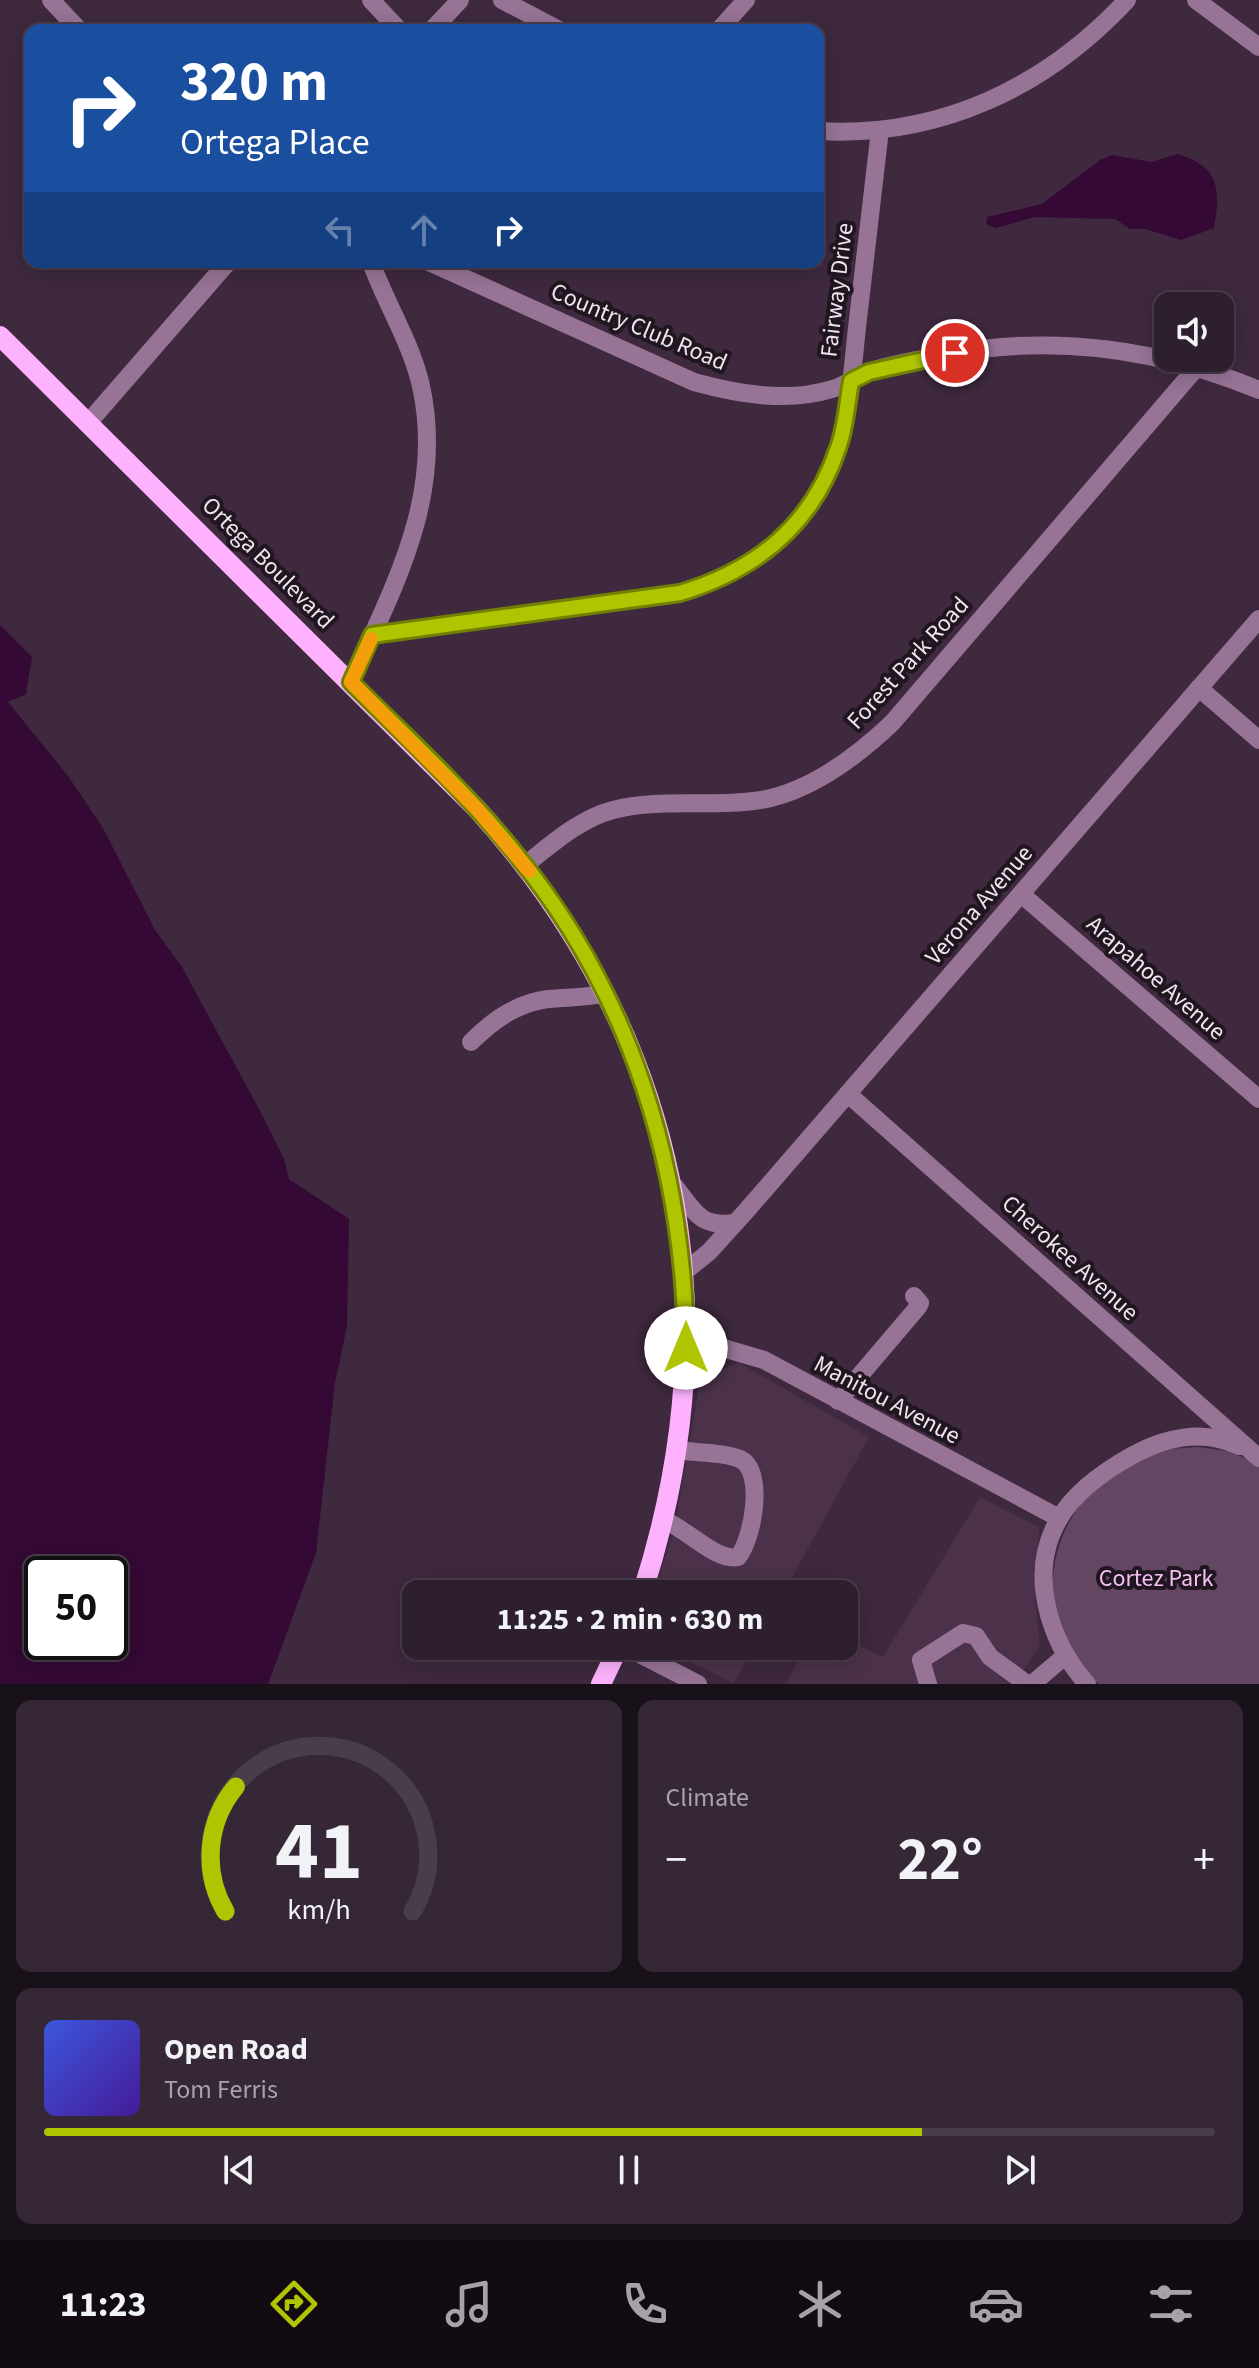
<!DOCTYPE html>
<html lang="en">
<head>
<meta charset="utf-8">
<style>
	:root { --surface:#2e1f2e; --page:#362736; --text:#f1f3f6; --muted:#a7a2aa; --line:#493d4a; --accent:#b0c502 }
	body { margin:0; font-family:"Source Sans 3",sans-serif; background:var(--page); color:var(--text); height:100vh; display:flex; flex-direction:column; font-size:30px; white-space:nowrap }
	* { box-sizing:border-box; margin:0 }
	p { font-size:26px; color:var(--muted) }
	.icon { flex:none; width:44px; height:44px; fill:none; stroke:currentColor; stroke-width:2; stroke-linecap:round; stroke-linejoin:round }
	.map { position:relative; height:1684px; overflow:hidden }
	.details { display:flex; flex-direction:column; gap:16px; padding:16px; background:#191119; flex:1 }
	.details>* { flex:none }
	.banner { position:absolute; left:24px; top:24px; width:800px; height:244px; border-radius:16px; box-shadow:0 4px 20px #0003,0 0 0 2px var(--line); background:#1a4fa0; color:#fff; overflow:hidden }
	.tools { position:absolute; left:1154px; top:292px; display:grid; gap:16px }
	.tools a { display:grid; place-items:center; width:80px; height:80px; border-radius:16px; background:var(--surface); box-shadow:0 4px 20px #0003,0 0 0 2px var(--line); font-size:40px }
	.speed { position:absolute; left:24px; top:1556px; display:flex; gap:16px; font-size:40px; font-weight:700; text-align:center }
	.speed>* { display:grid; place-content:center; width:104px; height:104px; border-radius:50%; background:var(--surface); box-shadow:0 4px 20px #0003,0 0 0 2px var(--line); line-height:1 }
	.speed .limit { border:4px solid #111; border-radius:12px; background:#fff; color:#111 }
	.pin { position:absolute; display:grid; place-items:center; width:68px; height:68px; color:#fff; margin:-34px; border:4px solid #fff; border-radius:50%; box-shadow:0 2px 8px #0007 }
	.me { position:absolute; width:88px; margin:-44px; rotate:0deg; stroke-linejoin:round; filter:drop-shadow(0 0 6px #0008) }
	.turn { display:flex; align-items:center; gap:28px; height:168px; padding:0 24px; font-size:36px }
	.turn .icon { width:104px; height:104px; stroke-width:2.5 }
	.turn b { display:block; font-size:56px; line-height:68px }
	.lanes { display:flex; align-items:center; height:76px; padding:0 24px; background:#0003; justify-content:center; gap:40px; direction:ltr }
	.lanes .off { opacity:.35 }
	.big { font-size:60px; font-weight:700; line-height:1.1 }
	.details .widget { flex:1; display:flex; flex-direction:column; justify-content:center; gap:12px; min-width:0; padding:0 28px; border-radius:16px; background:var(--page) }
	.details .dial { align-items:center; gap:0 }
	.dial svg { height:208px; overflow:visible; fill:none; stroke:var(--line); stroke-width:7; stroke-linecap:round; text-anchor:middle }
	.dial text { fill:var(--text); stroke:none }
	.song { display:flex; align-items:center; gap:24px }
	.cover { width:96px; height:96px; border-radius:12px; background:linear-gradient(135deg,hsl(230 70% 55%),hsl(260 70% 35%)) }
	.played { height:8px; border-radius:4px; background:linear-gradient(90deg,var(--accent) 75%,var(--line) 75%) }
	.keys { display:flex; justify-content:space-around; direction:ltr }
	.heat { display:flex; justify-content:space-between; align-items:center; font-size:44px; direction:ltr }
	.details .tiles { flex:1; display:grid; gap:16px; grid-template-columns:1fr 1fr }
	.widget:last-child { grid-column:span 2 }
	.trip { position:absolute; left:402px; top:1580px; width:456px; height:80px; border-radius:16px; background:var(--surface); box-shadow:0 4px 20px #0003,0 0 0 2px var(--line); font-weight:700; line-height:80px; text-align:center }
	.tabs { display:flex; height:128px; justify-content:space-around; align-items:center; background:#120c12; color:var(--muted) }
	.tabs .icon { width:56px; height:56px }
	.tabs .current { color:var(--accent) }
	.tabs b { font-size:36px; color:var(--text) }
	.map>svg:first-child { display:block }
	.built { fill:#4b324a }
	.green { fill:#634662 }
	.water { fill:#340935; fill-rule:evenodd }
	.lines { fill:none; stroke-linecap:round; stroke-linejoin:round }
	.minor { stroke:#977396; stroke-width:18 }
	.major { stroke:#feb2fd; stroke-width:20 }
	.route-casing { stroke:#728001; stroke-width:20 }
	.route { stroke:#b0c502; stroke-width:14 }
	.slow { stroke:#f59e0b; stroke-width:14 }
	.labels { text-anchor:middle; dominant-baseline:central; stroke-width:8; stroke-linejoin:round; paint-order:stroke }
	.street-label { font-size:24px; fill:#f1e3f0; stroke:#1f161f }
	.park-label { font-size:24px; fill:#f7bef6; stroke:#1f161f }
</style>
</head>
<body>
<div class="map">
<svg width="1259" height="1684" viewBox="0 0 1259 1684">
	<rect width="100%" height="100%" fill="#3e293e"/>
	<g class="built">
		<polygon points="739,1363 869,1437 783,1594 653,1594 673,1536 701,1377"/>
		<polygon points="980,1497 1039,1527 1035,1600 1040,1645 1019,1677 1008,1684 786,1684 806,1646 844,1646 844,1638 883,1657"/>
		<polygon points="656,1646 754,1646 734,1683"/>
	</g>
	<path class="green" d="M1198,1447L1228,1451L1259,1464V1684H1098C1090,1675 1079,1666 1073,1656C1023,1575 1071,1474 1161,1451C1172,1448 1186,1448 1198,1447Z"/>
	<g class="water">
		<path d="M1177,154C1219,166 1221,188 1214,228L1181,240L1145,229H1130L1115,219L1035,217L996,228L986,224L987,217L1042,204L1100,160L1112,155L1152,162Z"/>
		<path d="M0,625L32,657L26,694L8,702L68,776L103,828L155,930L182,967L260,1111L284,1159L289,1179L349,1219L347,1326L335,1383L316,1553L268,1684H0ZM42,1574H110V1642H42Z"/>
	</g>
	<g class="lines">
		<g class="minor">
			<polyline points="51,0 79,30"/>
			<polyline points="371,0 399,30"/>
			<polyline points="502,0 559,30"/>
			<polyline points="1196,0 1259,47"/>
			<polyline points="432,30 460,0"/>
			<polyline points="719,30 746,0"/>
			<path d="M818,131C939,138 1045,88 1127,0"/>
			<path d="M429,262L694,382C738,394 787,403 832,389C846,386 857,375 871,371C897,363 927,358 954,353C1058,335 1162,350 1259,390"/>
			<polyline points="88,423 228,262"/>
			<path d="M372,635L680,593C754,570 816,524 839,446C851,406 853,360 858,319C865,256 873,193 880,130"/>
			<path d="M351,682C394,586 445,495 421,386C411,342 386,304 371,262"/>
			<polyline points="1199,688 1259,740"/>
			<path d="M525,865C552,844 579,819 613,810C659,798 708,807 754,801C806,795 856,757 892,723L1197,367"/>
			<polyline points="1021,894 1259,1099"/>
			<path d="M471,1042C493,1020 517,1003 548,999C568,997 586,998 606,993"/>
			<polyline points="848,1094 1259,1458"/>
			<path d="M672,1183C694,1209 697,1228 735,1223"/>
			<polyline points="684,1272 709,1252 747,1210 1259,619"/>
			<polyline points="686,1348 723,1348 764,1360 1059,1518"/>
			<polyline points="838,1401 918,1307 920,1303 914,1296"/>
			<path d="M664,1520C688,1530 717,1562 738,1557C752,1541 766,1471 740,1459C724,1452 696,1453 678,1450"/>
			<polyline points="624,1646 698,1684"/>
			<polyline points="928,1684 921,1660 963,1633 976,1636 990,1657 1027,1684"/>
			<polyline points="1032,1684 1065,1656"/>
			<path d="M1087,1684C1049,1641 1027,1573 1059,1519C1075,1491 1106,1470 1133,1455C1166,1437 1204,1429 1239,1446"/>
		</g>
		<g class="major">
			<path d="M0,336L477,809C679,1032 734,1309 642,1594"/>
			<polyline points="601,1684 619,1646"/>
		</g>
	</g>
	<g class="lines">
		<defs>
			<path id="route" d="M686,1348C684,1167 631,994 515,853C466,792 407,738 351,682L372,635L680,593C756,570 812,526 838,448C846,427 847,403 851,381L869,372L955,353"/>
		</defs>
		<use href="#route" class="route-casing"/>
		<use href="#route" class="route"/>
		<polyline class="slow" points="371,639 351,682 477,809 529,871"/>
	</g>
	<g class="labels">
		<g class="street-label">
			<text transform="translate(837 290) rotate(-83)">Fairway Drive</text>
			<text transform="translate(639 327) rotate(23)">Country Club Road</text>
			<text transform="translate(268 563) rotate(45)">Ortega Boulevard</text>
			<text transform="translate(908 663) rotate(-48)">Forest Park Road</text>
			<text transform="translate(979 905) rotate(-49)">Verona Avenue</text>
			<text transform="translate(1156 978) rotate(41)">Arapahoe Avenue</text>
			<text transform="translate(1070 1258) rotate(42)">Cherokee Avenue</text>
			<text transform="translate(887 1400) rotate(28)">Manitou Avenue</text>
		</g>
		<g class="park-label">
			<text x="1156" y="1578">Cortez Park</text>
		</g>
	</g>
</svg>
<div class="tools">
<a><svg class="icon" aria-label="sound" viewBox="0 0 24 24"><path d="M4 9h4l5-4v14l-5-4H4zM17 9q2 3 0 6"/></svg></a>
</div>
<div class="speed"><div class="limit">50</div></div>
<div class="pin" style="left:955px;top:353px;background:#d93025"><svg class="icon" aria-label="arrive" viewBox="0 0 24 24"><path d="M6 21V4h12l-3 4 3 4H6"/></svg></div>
<svg class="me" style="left:686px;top:1348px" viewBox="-20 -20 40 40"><circle r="19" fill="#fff"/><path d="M0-13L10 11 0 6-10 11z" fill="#b0c502"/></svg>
<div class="trip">11:25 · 2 min · 630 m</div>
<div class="banner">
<div class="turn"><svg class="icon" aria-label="right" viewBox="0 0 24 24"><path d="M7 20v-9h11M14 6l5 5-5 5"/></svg><div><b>320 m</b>Ortega Place</div></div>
<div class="lanes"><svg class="icon off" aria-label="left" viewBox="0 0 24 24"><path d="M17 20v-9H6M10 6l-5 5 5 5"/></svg><svg class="icon off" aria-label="ahead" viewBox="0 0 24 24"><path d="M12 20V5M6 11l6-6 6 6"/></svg><svg class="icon" aria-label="right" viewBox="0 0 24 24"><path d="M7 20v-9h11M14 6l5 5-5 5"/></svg></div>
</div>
</div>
<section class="details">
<div class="tiles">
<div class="widget dial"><svg viewBox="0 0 100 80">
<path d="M14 69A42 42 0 1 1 86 69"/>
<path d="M14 69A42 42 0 0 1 18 21" stroke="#b0c502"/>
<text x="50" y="56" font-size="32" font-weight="700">41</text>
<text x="50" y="72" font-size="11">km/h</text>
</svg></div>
<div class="widget"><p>Climate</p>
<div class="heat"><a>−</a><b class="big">22°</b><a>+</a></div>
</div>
<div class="widget">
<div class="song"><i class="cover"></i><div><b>Open Road</b><p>Tom Ferris</p></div></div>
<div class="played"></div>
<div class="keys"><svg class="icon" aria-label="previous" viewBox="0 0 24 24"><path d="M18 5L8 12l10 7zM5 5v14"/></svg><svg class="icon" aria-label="pause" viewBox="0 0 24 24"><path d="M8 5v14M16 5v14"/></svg><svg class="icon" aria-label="next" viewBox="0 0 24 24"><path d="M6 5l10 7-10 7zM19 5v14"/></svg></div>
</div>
</div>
</section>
<nav class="tabs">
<b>11:23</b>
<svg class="icon current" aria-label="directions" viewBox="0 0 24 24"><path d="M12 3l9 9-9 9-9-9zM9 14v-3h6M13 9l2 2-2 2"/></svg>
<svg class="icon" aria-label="music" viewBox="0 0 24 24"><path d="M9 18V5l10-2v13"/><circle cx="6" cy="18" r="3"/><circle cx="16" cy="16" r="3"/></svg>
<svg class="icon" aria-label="phone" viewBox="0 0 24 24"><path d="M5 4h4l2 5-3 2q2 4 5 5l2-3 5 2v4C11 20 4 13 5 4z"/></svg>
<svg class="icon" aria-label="climate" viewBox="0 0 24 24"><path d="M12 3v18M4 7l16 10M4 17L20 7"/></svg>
<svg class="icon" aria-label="car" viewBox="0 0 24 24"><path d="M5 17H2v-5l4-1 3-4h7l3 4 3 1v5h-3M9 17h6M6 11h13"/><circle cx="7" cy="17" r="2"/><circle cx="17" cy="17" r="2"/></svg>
<svg class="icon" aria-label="filters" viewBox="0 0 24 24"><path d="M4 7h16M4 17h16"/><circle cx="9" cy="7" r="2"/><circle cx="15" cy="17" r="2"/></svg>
</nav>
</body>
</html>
